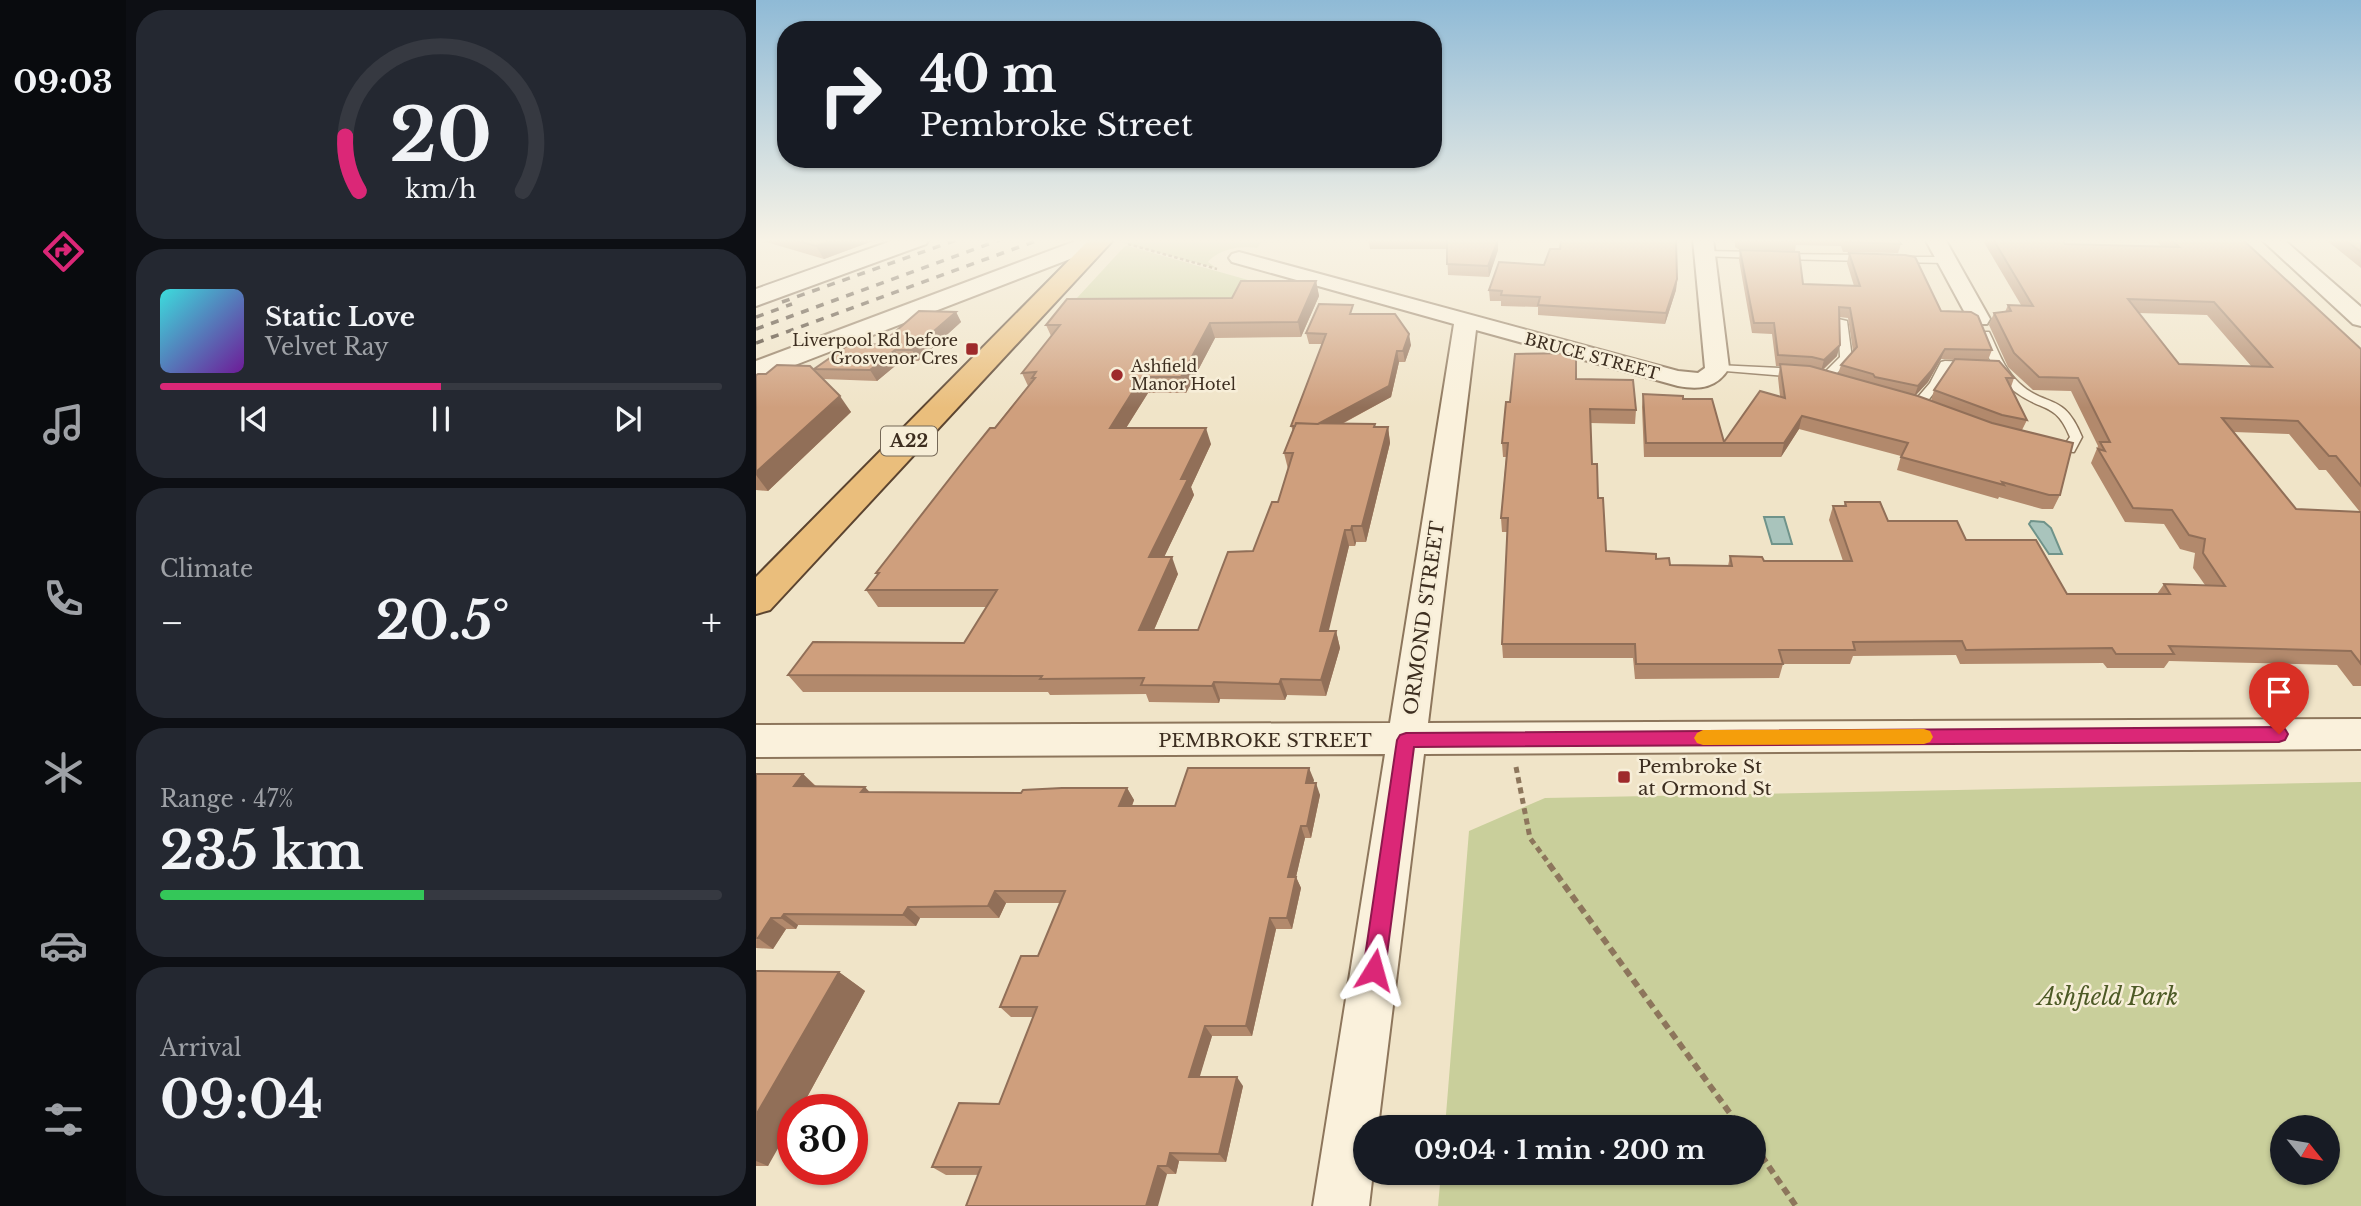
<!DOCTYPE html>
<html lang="en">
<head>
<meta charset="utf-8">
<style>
	:root { --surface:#171b24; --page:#242831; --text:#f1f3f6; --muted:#9ea1a6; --line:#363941; --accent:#db2777 }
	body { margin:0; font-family:"Libre Baskerville",serif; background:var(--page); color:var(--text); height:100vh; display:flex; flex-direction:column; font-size:26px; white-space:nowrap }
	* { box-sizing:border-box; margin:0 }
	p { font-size:23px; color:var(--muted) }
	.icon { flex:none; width:38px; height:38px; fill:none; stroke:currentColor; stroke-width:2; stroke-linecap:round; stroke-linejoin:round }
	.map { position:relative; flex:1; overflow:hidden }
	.side { display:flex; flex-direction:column; gap:10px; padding:10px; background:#0d0f14; width:630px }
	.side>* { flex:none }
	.guide { position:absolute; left:21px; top:21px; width:665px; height:147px; border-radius:28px; box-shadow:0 2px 5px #0004; background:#171b24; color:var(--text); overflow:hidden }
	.needle { width:46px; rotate:120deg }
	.buttons { position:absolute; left:1514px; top:1115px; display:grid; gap:14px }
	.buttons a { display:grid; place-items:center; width:70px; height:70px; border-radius:50%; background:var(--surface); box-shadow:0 2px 5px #0004; font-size:35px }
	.speed { position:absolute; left:21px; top:1094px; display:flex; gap:14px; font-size:35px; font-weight:700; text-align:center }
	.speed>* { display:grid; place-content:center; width:91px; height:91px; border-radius:50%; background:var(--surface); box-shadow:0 2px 5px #0004; line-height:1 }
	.speed .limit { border:10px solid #d22; background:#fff; color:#111 }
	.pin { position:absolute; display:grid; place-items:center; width:60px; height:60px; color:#fff; margin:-72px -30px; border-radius:50% 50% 50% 0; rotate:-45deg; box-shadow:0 0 7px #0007 }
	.pin .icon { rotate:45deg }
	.me { position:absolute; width:77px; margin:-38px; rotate:8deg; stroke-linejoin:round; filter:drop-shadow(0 0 5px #0008) }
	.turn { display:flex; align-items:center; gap:24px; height:147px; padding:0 28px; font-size:32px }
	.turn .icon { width:91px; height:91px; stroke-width:2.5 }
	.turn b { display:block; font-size:49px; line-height:60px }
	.big { font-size:52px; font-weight:700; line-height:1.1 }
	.side .card { flex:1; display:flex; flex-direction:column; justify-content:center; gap:10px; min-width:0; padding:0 24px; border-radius:28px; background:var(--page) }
	.side .dial { align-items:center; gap:0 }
	.dial svg { height:182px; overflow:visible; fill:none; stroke:var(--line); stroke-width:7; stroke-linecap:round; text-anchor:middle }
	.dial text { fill:var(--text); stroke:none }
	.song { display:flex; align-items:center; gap:21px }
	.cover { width:84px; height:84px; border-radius:10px; background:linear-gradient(135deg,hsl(180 70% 55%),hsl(280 70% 35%)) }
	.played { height:7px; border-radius:4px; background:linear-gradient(90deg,var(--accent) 50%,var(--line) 50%) }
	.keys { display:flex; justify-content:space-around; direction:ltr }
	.heat { display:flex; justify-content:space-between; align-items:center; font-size:38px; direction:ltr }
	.charge { height:10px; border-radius:5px; background:linear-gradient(90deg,#34c759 47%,var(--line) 0) }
	.trip { position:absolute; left:597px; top:1115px; width:413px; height:70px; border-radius:35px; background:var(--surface); box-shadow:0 2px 5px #0004; font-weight:700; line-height:70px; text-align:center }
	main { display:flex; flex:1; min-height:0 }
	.menu { display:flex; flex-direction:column; width:126px; justify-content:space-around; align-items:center; background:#090b0e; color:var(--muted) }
	.menu .icon { width:49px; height:49px }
	.menu .current { color:var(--accent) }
	.menu b { font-size:32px; color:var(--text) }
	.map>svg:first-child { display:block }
	.green { fill:#c9cf9b; fill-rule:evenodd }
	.water { fill:#a9c4bc; stroke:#6f938a; stroke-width:2 }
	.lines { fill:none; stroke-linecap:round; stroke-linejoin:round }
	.service-casing { stroke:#8d765c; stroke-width:3 }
	.minor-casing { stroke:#8d765c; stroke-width:4 }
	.tertiary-casing { stroke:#8d765c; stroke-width:4 }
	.secondary-casing { stroke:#6f573f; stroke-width:4 }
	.trunk-casing { stroke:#5b4430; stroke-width:4 }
	.path-far2 { stroke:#8d765c; stroke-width:2.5; stroke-dasharray:3.5 2.5; stroke-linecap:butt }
	.path-far1 { stroke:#8d765c; stroke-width:5; stroke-dasharray:6 4.5; stroke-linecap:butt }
	.path { stroke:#8d765c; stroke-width:6; stroke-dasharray:8 5; stroke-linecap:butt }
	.service { fill:#faf1dc; fill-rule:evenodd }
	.minor { fill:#faf1dc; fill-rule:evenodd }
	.tertiary { fill:#faf1dc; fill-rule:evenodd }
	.secondary { fill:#faf1dc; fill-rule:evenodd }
	.trunk { fill:#eabe7c; fill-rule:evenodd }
	.rail { stroke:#3d2e20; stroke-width:3.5; stroke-dasharray:8 8; stroke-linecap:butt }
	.wall { fill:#b2896c; fill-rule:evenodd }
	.shaded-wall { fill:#916f58 }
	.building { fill:#cf9f7d; stroke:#916f58; stroke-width:2; fill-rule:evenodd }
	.route { fill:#db2777; stroke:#8e194d; stroke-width:2 }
	.slow { fill:#f59e0b }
	.poi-dot { fill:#9e2a2b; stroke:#f7eed8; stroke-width:2.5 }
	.labels { text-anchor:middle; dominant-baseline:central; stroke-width:5; stroke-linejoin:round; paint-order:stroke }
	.far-poi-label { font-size:16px; fill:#3d2e20; stroke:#f7eed8; text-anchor:end }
	.far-street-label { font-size:16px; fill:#3d2e20; stroke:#f7eed8 }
	.shield { fill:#f7eed8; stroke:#756857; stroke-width:2 }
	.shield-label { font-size:18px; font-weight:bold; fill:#3d2e20 }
	.street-label { font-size:19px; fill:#3d2e20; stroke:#f7eed8 }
	.poi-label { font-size:19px; fill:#3d2e20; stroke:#f7eed8; text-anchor:start }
	.near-park-label { font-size:23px; font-style:italic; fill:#4d5a26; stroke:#f7eed8 }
</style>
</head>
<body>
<main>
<nav class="menu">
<b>09:03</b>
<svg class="icon current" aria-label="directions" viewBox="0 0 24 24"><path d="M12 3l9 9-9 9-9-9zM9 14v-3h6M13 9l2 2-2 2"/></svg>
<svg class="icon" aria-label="music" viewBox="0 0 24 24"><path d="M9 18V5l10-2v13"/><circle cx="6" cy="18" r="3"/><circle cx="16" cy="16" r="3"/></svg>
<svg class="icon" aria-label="phone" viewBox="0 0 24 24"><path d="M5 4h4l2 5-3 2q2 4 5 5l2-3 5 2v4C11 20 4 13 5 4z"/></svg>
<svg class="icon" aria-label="climate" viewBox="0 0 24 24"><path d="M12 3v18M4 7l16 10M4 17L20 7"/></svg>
<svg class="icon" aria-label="car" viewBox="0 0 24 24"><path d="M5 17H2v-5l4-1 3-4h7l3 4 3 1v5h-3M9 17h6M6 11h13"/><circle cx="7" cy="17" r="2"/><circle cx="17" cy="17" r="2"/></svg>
<svg class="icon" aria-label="filters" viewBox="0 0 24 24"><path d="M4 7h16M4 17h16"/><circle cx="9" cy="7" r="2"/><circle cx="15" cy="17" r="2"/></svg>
</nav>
<section class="side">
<div class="card dial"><svg viewBox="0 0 100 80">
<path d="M14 69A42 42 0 1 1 86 69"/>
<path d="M14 69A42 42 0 0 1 8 45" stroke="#db2777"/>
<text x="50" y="56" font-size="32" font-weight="700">20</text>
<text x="50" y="72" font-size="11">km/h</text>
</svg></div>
<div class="card">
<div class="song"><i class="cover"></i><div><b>Static Love</b><p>Velvet Ray</p></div></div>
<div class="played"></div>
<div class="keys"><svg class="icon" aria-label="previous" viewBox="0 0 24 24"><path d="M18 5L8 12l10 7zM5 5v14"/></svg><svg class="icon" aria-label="pause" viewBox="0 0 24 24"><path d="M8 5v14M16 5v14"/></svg><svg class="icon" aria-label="next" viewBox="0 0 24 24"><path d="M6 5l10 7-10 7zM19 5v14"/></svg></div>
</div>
<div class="card"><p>Climate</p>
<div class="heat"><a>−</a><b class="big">20.5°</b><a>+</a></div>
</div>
<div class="card"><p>Range · 47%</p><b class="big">235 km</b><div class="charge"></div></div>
<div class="card"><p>Arrival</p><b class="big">09:04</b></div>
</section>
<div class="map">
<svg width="1605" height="1206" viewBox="0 0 1605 1206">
	<rect width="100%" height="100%" fill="#f0e4c8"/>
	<g class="green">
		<path d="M377,239H508L501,248C485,245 463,249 452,262L460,268L367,243Z"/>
		<polygon points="369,246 372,246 492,280 475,312 308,312"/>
		<path d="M1605,782V1206H682L685,1173L998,1172V1127H689L713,831L789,798ZM1526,1127H1572V1172H1526Z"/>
	</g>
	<g class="water">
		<polygon points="1008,517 1028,517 1036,544 1016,544"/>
		<polygon points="1275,521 1288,522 1295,528 1306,554 1293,554 1273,524"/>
	</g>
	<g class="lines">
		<defs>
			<g id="service">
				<polygon points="948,251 1002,252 1007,255 1002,258 945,256 943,254"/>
				<polygon points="1022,254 1111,255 1116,258 1111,261 1025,259 1020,256"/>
				<polygon points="1137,257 1190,257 1195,260 1190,263 1140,262 1137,261"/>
				<polygon points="1082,319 1091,321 1096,358 1073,381 1069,382 1063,378 1084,357"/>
				<path d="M1225,332H1233C1242,350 1247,368 1263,383C1291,409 1307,391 1326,437L1318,452L1296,450V444H1309L1314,437C1300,402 1287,412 1261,393C1242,380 1231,356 1223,334Z"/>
				<path d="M1189,361L1215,362L1221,365L1215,368H1193L1185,384L1170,403L1177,406V412C1170,413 1160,410 1156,404L1174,383L1185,362Z"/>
				<polygon points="961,365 1042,369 1048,373 1042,377 957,370 957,366"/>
			</g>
			<g id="minor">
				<path d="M937,239H957L973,368C961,388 944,390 922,386L720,330L672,723L1605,719V749L668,754L622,1127H609V1172H617L613,1206H557L629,754L0,757V725L634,723L698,324L476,262L473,258L476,254L483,252L922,371L942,373L949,368Z"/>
				<polygon points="1169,239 1189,239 1234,319 1231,324 1215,324"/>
				<polygon points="1505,239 1527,239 1605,307 1605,326 1597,324"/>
			</g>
			<polygon id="tertiary" points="325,239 356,239 353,244 0,380 0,361"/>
			<polygon id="secondary" points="141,239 173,239 170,244 0,306 0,289"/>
			<polygon id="trunk" points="334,239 358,239 14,610 0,614 0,577"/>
		</defs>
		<use href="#service" class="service-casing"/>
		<use href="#minor" class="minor-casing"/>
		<use href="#tertiary" class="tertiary-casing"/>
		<use href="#secondary" class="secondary-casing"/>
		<use href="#trunk" class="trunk-casing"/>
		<polyline class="path-far2" points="372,244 461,269"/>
		<polyline class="path-far1" points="760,767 774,838 794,865"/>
		<g class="path">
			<polyline points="793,864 984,1127"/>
			<polyline points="998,1145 1040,1206"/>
		</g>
		<use href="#service" class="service"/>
		<use href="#minor" class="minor"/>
		<use href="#tertiary" class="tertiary"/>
		<use href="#secondary" class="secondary"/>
		<use href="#trunk" class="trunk"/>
		<g class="rail">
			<polyline points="26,302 203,239"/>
			<polyline points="0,317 36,304"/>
			<polyline points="0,329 246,239"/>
			<polyline points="0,343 285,239"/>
		</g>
	</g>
	<g class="wall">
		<polygon points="0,239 122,239 68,259"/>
		<polygon points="612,239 742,240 742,250 733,277 692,275 691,249 614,249"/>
		<polygon points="979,239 1142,239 1145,244 1142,253 1087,252 1085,246 1040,245 1039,251 982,249 979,247"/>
		<path d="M1226,239H1306L1309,244L1406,247L1399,239H1486L1605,349V686H1597L1581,665L1413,661L1408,668H1351L1347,663L1204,664L1200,655L1097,656L1094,664H1027L1023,678L879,679L877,658H747L746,644L751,532H746L745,518L750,457H747L746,443L754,402L820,379L880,410L879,424L834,423L836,464L850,551L900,559L914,565L972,566L974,556L1008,561H1087L1073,520L1077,506H1088L1089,502L1132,521L1210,540L1311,594H1401L1408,584L1449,585L1437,568L1439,553L1424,549L1408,524L1369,522L1335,463L1342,446L1315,391L1277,390L1252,367L1233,325L1238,313L1249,312L1252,305H1265ZM1382,313L1451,315L1496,367L1423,364ZM1478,432L1533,434L1563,470H1570L1604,512L1540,509Z"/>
		<polygon points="1569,239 1605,239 1605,268"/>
		<polygon points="804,249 921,279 920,290 909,324 782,315 782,307 745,306 745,301 734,301 733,290 788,265"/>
		<path d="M984,250L1047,284L1098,286L1091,263L1093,253L1185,311L1236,350L1232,360L1258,378L1255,387L1271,420L1266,430L1304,495L1297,509H1286L1243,497L1242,499L1141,470L1145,456L1043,429L1025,457H888L886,407L887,394L927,399L968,442L1024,396L1022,378L1024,366H1020L1016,334L996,333L983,260ZM1083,317L1092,318L1097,351L1085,365L1082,374L1067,370L1081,356ZM1185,359L1198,360L1178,390L1175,401L1159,396L1172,382Z"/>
		<polygon points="560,281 563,296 545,337 459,338 430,393 392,393 370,428 455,444 435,487 438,495 408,557 422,574 398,630 442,630 497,551 522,502 532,469 528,453 537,431 535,426 566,344 553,344 550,333 599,314 655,345 649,362 643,362 635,397 586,424 632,427 634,443 610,542 600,542 599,546 593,546 572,631 580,631 584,648 570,696 531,695 529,700 464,699 463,703 393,702 390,694 294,695 292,692 47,692 32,675 208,643 231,607 122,607 110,590 121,575 120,573 272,386 266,373 295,336 290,325 476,298"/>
		<polygon points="200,312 205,322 162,361 145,361 121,381 67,379 95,412 12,491 0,490 0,375 61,373 58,369 125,344"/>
		<polygon points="0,774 47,774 60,786 114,793 265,793 371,788 378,800 376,806 419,806 558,780 557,783 564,795 555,838 549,838 540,877 545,888 536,929 520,929 496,1036 456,1036 443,1077 487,1086 470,1162 423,1161 420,1174 190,1175 176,1167 243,1104 277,1017 255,1017 244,1007 282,956 304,903 250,903 243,918 164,918 160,926 42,925 40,929 30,929 17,949 0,948"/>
		<polygon points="0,971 83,972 109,991 44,1110 37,1110 12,1166 0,1166"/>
	</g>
	<g class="shaded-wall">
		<polygon points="81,239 122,239 68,259 60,246"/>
		<polygon points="742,240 742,250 733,277 732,266"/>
		<polygon points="921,279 920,290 909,324 910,313"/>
		<polygon points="560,281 563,296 545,337 542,322"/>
		<polygon points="200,312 205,322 162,361 156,350"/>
		<polygon points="454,323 459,338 430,393 425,377"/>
		<polygon points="653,334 655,345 649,362 647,351"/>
		<polygon points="1084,345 1081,356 1065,371 1068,360"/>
		<polygon points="1189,349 1185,359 1172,382 1158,397 1162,386"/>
		<polygon points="139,350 145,361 121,381 114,370"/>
		<polygon points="641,351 643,362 635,397 561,437 559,426"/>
		<polygon points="386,377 392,393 360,444 354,428"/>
		<polygon points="84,396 95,412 12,491 0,475 0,472"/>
		<polygon points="1046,416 1043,429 1025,457 1028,443"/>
		<polygon points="632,427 634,443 610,542 606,526"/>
		<polygon points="450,428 455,444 435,487 438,495 400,574 393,557 425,479"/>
		<polygon points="596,526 600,542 599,546 595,530"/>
		<polygon points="589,530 593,546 569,647 564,631"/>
		<polygon points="416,557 422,574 391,646 383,630"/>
		<polygon points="580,631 584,648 570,696 565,680"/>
		<polygon points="525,679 531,695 529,700 523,684"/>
		<polygon points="458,682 464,699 463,703 456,686"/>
		<polygon points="553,768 558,780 554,795 550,783"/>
		<polygon points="47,774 60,787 38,786"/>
		<polygon points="560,783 564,795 555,838 551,826"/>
		<polygon points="109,787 120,799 105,792"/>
		<polygon points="371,788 378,800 371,818 363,806"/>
		<polygon points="545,826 549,838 540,877 545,888 536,929 531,918 532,877"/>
		<polygon points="239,891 250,903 243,918 232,906"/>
		<polygon points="152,907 164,918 160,926 147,915"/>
		<polygon points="28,914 42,925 40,929 25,918"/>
		<polygon points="15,918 30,929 17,949 2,938"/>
		<polygon points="514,918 520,929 496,1036 490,1026"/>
		<polygon points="83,972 109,991 44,1110 37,1110 37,1122 12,1166 0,1161 0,1115"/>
		<polygon points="449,1026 456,1036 441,1086 433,1077"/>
		<polygon points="481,1077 487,1086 470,1162 463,1154"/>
		<polygon points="414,1153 423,1161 420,1174 411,1166"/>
		<polygon points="402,1166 411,1174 402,1206 390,1206"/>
	</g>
	<g class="building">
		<polygon points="35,239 81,239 60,246"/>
		<polygon points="678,239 716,239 742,240 732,266 691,264 691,239"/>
		<polygon points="805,239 920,239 921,279 910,313 782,305 784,297 745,295 746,291 733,290 743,262 788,265 794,249 804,249"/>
		<polygon points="982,239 1041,239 1041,241 983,240"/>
		<polygon points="1088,239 1142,239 1145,244 1089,242"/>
		<path d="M1237,239H1306L1309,244L1423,247L1415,239H1486L1605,349V486L1580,456H1573L1542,421L1466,418L1540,509L1605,512V664L1595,651L1413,646L1418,654H1360L1356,648L1210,650L1206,641L1097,642L1099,650H1023L1027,664H880L879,644H746L752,518H745L752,443H746L750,402H754L759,354L820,353V379L877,380L880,410L834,409L836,464H841L842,498H847L850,551L900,554V559L913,558L914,565L976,566L974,556L1006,557L1008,561H1096L1077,506H1090L1089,502H1124L1132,521H1201L1210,540H1280L1311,594H1414L1408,584L1469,586L1447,553L1449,539L1433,535L1416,510L1377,508L1342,449L1349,451L1344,442H1354L1322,378L1283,377L1258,353L1238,313L1255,311L1252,305L1277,306ZM1372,299L1458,302L1516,367L1423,364Z"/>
		<polygon points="1588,239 1605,239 1605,252"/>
		<polygon points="984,250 1043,252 1047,284 1104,286 1093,253 1149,255 1159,257 1185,311 1215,312 1222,316 1236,350 1189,349 1175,371 1162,386 1119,377 1117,374 1085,365 1101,347 1094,308 1083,307 1084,345 1068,360 1056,357 1022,355 1018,323 998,323"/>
		<polygon points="485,281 560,281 542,322 454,323 425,377 386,377 354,428 450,428 425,479 432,479 393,557 416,557 383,630 442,630 472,552 497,551 516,502 522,502 537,453 528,453 540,423 619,424 618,427 632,427 606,526 596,526 595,530 589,530 564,631 580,631 565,680 525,679 523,684 458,682 456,686 385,685 388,678 284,679 286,676 32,675 57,642 208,643 241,590 110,590 123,573 120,573 209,459 234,428 239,428 279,378 276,378 280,372 266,373 304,325 290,325 311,299 476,298"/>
		<polygon points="563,304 597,305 594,314 639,314 653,334 647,351 641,351 633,386 562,424 540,423 539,426 535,426 570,334 550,333"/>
		<polygon points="163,311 200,312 156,350 139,350 114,370 58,369 91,346 125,344"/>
		<polygon points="1199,359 1243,361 1258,378 1250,378 1271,420 1246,415 1178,390"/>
		<polygon points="1024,364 1054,366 1162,396 1236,423 1317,443 1304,495 1293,495 1246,482 1248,485 1145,457 1152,443 1046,416 1028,443 890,443 887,394 927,396 927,399 956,399 968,442 1004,391 1029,398"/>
		<polygon points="21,365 54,366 84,396 0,472 0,375 2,374 10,374"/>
		<polygon points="432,768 553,768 550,783 560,783 551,826 545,826 532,877 540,877 531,918 514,918 490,1026 449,1026 433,1077 481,1077 463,1154 414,1153 411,1166 402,1166 390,1206 210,1206 225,1167 176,1167 203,1103 243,1104 281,1007 244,1007 265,956 282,956 309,891 239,891 232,906 152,907 147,915 28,914 25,918 15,918 2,938 0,938 0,774 47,774 38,786 109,787 105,792 265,793 267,790 306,788 371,788 363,806 419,806"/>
		<polygon points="0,971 83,972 0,1115"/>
	</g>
	<linearGradient id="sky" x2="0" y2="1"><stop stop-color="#8fbad6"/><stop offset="0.59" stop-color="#f8f3e6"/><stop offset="1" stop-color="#f8f3e6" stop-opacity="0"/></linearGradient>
	<rect width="1605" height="408" fill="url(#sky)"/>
	<polygon class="route" points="1523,727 1529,729 1532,734 1529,740 1523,742 658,747 629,970 626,977 618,981 610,977 607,970 641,740 644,735 650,733"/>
	<polygon class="slow" points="1168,729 1174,731 1177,737 1174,742 1168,744 947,745 941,743 938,738 941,733 947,730"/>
	<g class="poi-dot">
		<rect x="209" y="342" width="14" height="14" rx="3.5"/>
		<circle cx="361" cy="375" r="7"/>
		<rect x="861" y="770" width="14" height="14" rx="3.5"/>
	</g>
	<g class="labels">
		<g class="far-poi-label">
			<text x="202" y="340">Liverpool Rd before<tspan x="202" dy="18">Grosvenor Cres</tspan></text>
			<text x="375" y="366" text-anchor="start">Ashfield<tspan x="375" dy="18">Manor Hotel</tspan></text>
		</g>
		<g class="far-street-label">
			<text transform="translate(836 356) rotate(15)">BRUCE STREET</text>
		</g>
		<rect class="shield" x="125" y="426.5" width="56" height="29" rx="5"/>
		<g class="shield-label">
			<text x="153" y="441">A22</text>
		</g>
		<g class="street-label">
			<text transform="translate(668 618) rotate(-82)">ORMOND STREET</text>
			<text x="509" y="740">PEMBROKE STREET</text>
		</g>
		<g class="poi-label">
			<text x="882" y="766">Pembroke St<tspan x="882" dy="22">at Ormond St</tspan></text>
		</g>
		<g class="near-park-label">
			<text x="1352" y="997">Ashfield Park</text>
		</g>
	</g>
</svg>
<div class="buttons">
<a><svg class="needle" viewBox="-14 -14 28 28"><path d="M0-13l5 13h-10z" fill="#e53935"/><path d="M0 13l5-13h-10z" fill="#9ea1a6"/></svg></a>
</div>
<div class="speed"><div class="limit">30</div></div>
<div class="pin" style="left:1523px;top:734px;background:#d93025"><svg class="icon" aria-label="arrive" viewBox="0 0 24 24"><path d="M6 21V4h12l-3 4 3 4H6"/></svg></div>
<svg class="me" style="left:618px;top:970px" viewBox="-20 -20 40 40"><path d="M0-17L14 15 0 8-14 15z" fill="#db2777" stroke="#fff" stroke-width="4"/></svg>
<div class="trip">09:04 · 1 min · 200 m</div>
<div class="guide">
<div class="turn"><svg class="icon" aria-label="right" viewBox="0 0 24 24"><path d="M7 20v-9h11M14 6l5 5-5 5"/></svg><div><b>40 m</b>Pembroke Street</div></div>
</div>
</div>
</main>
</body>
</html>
